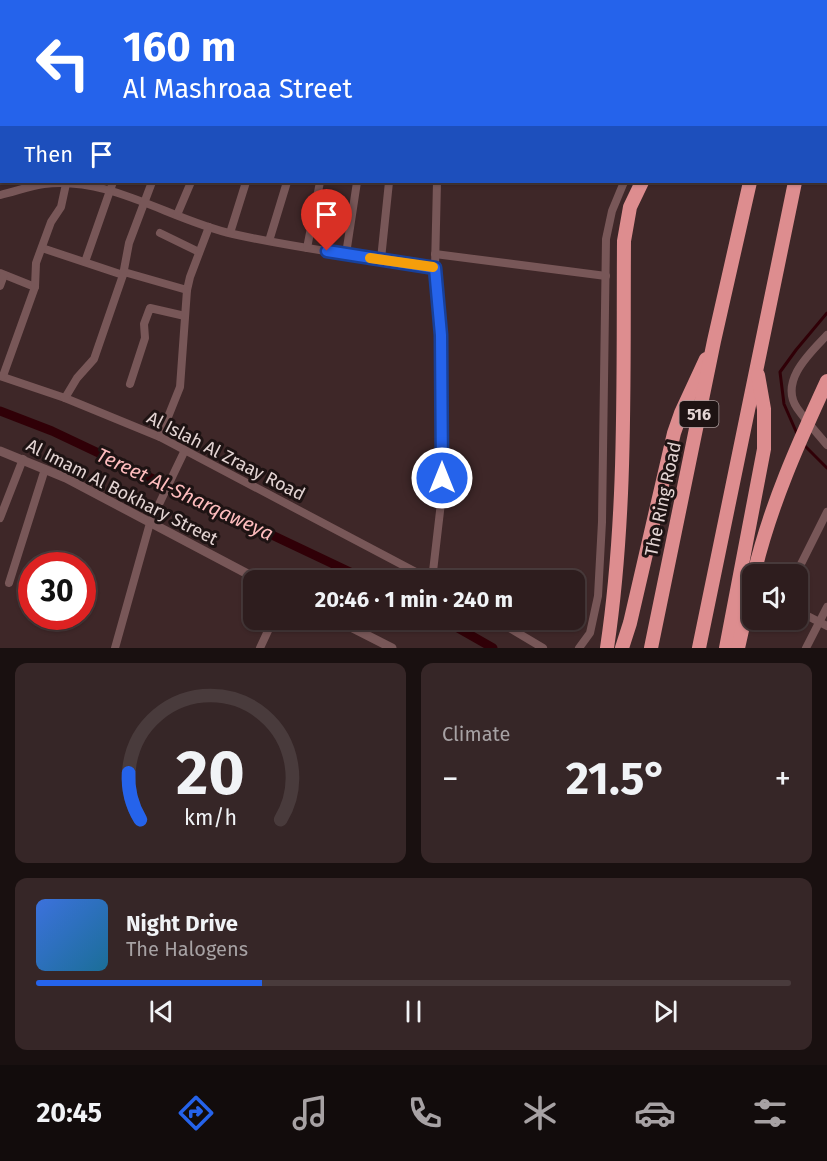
<!DOCTYPE html>
<html lang="en">
<head>
<meta charset="utf-8">
<style>
	:root { --surface:#2e1d1e; --page:#362627; --text:#f1f3f6; --muted:#a7a2a4; --line:#493b3c; --accent:#2563eb }
	body { margin:0; font-family:"Fira Sans",sans-serif; background:var(--page); color:var(--text); height:100vh; display:flex; flex-direction:column; font-size:22px; white-space:nowrap }
	* { box-sizing:border-box; margin:0 }
	p { font-size:20px; color:var(--muted) }
	.icon { flex:none; width:33px; height:33px; fill:none; stroke:currentColor; stroke-width:2; stroke-linecap:round; stroke-linejoin:round }
	.map { position:relative; height:648px; overflow:hidden }
	.drawer { display:flex; flex-direction:column; gap:15px; padding:15px; background:#191010; flex:1 }
	.drawer>* { flex:none }
	.guide { position:absolute; left:0px; top:0px; width:828px; height:183px; box-shadow:0 2px 4px #0004,0 0 0 2px var(--line); background:#2563eb; color:#fff; overflow:hidden }
	.tools { position:absolute; left:742px; top:564px; display:grid; gap:12px }
	.tools a { display:grid; place-items:center; width:66px; height:66px; border-radius:12px; background:var(--surface); box-shadow:0 2px 4px #0004,0 0 0 2px var(--line); font-size:30px }
	.speed { position:absolute; left:18px; top:552px; display:flex; gap:12px; font-size:30px; font-weight:700; text-align:center }
	.speed>* { display:grid; place-content:center; width:78px; height:78px; border-radius:50%; background:var(--surface); box-shadow:0 2px 4px #0004,0 0 0 2px var(--line); line-height:1 }
	.speed .limit { border:9px solid #d22; background:#fff; color:#111 }
	.pin { position:absolute; display:grid; place-items:center; width:51px; height:51px; color:#fff; margin:-62px -26px; border-radius:50% 50% 50% 0; rotate:-45deg; box-shadow:0 0 6px #0007 }
	.pin .icon { rotate:45deg }
	.me { position:absolute; width:66px; margin:-33px; rotate:0deg; stroke-linejoin:round; filter:drop-shadow(0 0 4px #0008) }
	.turn { display:flex; align-items:center; gap:21px; height:126px; padding:0 24px; font-size:27px }
	.turn .icon { width:78px; height:78px; stroke-width:2.5 }
	.turn b { display:block; font-size:42px; line-height:51px }
	.then { display:flex; align-items:center; height:57px; padding:0 24px; background:#0003; gap:12px; font-size:22px }
	.big { font-size:45px; font-weight:700; line-height:1.1 }
	.drawer .widget { flex:1; display:flex; flex-direction:column; justify-content:center; gap:9px; min-width:0; padding:0 21px; border-radius:12px; background:var(--page) }
	.drawer .dial { align-items:center; gap:0 }
	.dial svg { height:156px; overflow:visible; fill:none; stroke:var(--line); stroke-width:7; stroke-linecap:round; text-anchor:middle }
	.dial text { fill:var(--text); stroke:none }
	.song { display:flex; align-items:center; gap:18px }
	.cover { width:72px; height:72px; border-radius:9px; background:linear-gradient(135deg,hsl(220 70% 55%),hsl(200 70% 35%)) }
	.played { height:6px; border-radius:3px; background:linear-gradient(90deg,var(--accent) 30%,var(--line) 30%) }
	.keys { display:flex; justify-content:space-around; direction:ltr }
	.heat { display:flex; justify-content:space-between; align-items:center; font-size:33px; direction:ltr }
	.drawer .tiles { flex:1; display:grid; gap:15px; grid-template-columns:1fr 1fr }
	.widget:last-child { grid-column:span 2 }
	.trip { position:absolute; left:243px; top:570px; width:342px; height:60px; border-radius:12px; background:var(--surface); box-shadow:0 2px 4px #0004,0 0 0 2px var(--line); font-weight:700; line-height:60px; text-align:center }
	.dock { display:flex; height:96px; justify-content:space-around; align-items:center; background:#120c0c; color:var(--muted) }
	.dock .icon { width:42px; height:42px }
	.dock .on { color:var(--accent) }
	.dock b { font-size:27px; color:var(--text) }
	.map>svg:first-child { display:block }
	.lines { fill:none; stroke-linecap:round; stroke-linejoin:round }
	.stream { stroke:#300007; stroke-width:3 }
	.canal { stroke:#300007; stroke-width:9 }
	.minor { stroke:#785758; stroke-width:8 }
	.tertiary { stroke:#785758; stroke-width:9 }
	.motorway { stroke:#dd8d8f; stroke-width:14 }
	.motorway-bridge { stroke:#dd8d8f; stroke-width:14 }
	.route-casing { stroke:#184099; stroke-width:15 }
	.route { stroke:#2563eb; stroke-width:10 }
	.slow { stroke:#f59e0b; stroke-width:10 }
	.labels { text-anchor:middle; dominant-baseline:central; stroke-width:6; stroke-linejoin:round; paint-order:stroke }
	.shield { fill:#1e1313; stroke:#a99b9a; stroke-width:1.5 }
	.shield-label { font-size:16px; font-weight:bold; fill:#e4d5d4 }
	.street-label { font-size:18px; fill:#e4d5d4; stroke:#1e1313 }
	.water-label { font-size:20px; font-style:italic; fill:#febcbd; stroke:#1e1313 }
</style>
</head>
<body>
<div class="map">
<svg width="827" height="648" viewBox="0 0 827 648">
	<rect width="100%" height="100%" fill="#3e2728"/>
	<g class="lines">
		<g class="stream">
			<polyline points="798,436 784,404 780,372 796,350 827,313"/>
			<polyline points="803,444 827,468"/>
		</g>
		<g class="canal">
			<polyline points="0,411 52,431 367,580"/>
			<polyline points="444,620 493,648"/>
		</g>
		<g class="minor">
			<polyline points="187,0 193,2"/>
			<polyline points="12,2 13,0"/>
			<polyline points="89,2 90,0"/>
			<polyline points="302,2 302,0"/>
			<polyline points="400,2 400,0"/>
			<polyline points="443,2 443,0"/>
			<polyline points="748,2 748,0"/>
			<polyline points="0,34 2,30"/>
			<polyline points="0,104 2,104"/>
			<polyline points="0,128 2,129"/>
			<polyline points="0,159 2,160"/>
			<path d="M0,195C14,192 30,186 44,184C111,176 170,220 233,234C300,249 368,257 435,268"/>
			<polyline points="177,215 191,182"/>
			<polyline points="160,233 199,252"/>
			<polyline points="230,233 246,182"/>
			<polyline points="269,241 287,182"/>
			<polyline points="42,248 123,275"/>
			<polyline points="307,248 320,182"/>
			<polyline points="346,254 357,182"/>
			<polyline points="435,254 606,276"/>
			<polyline points="381,259 389,182"/>
			<polyline points="85,262 113,182"/>
			<polyline points="124,272 187,290"/>
			<polyline points="0,273 35,287"/>
			<polyline points="0,286 4,275"/>
			<path d="M827,335C810,353 779,381 797,408C806,421 817,433 827,445"/>
			<polyline points="0,376 65,398 160,437 431,580"/>
			<polyline points="3,376 35,287 36,263 51,222 61,207 66,184"/>
			<polyline points="130,384 145,338 144,324 150,308 185,316"/>
			<polyline points="65,398 77,378 94,359 123,275 129,243 152,182"/>
			<polyline points="160,437 180,387 187,290 190,277 209,227"/>
			<polyline points="0,518 23,459"/>
			<polyline points="796,574 827,512"/>
			<polyline points="432,580 442,494 441,335 435,268 437,182"/>
			<polyline points="9,583 45,469"/>
			<polyline points="798,611 827,626"/>
			<polyline points="496,620 543,648"/>
			<polyline points="115,648 150,523 185,450"/>
			<polyline points="260,648 273,620"/>
			<polyline points="579,648 590,633 598,596 602,522 606,239 612,211 624,182"/>
			<polyline points="806,648 827,607"/>
		</g>
		<g class="tertiary">
			<polyline points="0,451 66,478 259,580"/>
			<polyline points="337,620 392,648"/>
		</g>
		<g class="motorway">
			<polyline points="791,2 791,0"/>
			<polyline points="826,22 827,20"/>
			<polyline points="826,145 827,145"/>
			<path d="M607,648C627,513 623,376 624,241L630,207L642,182"/>
			<polyline points="622,648 630,623 674,433 681,413 706,359"/>
			<polyline points="651,648 714,341 750,182"/>
			<polyline points="699,648 795,182"/>
			<polyline points="726,648 764,449 764,409 758,375"/>
			<polyline points="738,648 753,581"/>
		</g>
		<path class="motorway-bridge" d="M754,574C770,506 798,444 827,381"/>
	</g>
	<g class="lines">
		<defs>
			<polyline id="route" points="327,251 435,268 441,335 442,478"/>
		</defs>
		<use href="#route" class="route-casing"/>
		<use href="#route" class="route"/>
		<polyline class="slow" points="370,258 433,267"/>
	</g>
	<g class="labels">
		<rect class="shield" x="679.5" y="401" width="39" height="26" rx="4.5"/>
		<g class="shield-label">
			<text x="699" y="414">516</text>
		</g>
		<g class="street-label">
			<text transform="translate(226 456) rotate(27)">Al Islah Al Zraay Road</text>
			<text transform="translate(122 492) rotate(27)">Al Imam Al Bokhary Street</text>
			<text transform="translate(663 499) rotate(-78)">The Ring Road</text>
		</g>
		<g class="water-label">
			<text transform="translate(185 494) rotate(25)">Tereet Al-Sharqaweya</text>
		</g>
	</g>
</svg>
<div class="tools">
<a><svg class="icon" aria-label="sound" viewBox="0 0 24 24"><path d="M4 9h4l5-4v14l-5-4H4zM17 9q2 3 0 6"/></svg></a>
</div>
<div class="speed"><div class="limit">30</div></div>
<div class="pin" style="left:327px;top:251px;background:#d93025"><svg class="icon" aria-label="arrive" viewBox="0 0 24 24"><path d="M6 21V4h12l-3 4 3 4H6"/></svg></div>
<svg class="me" style="left:442px;top:478px" viewBox="-20 -20 40 40"><circle r="17" fill="#2563eb" stroke="#fff" stroke-width="3"/><path d="M0-11L8 9 0 5-8 9z" fill="#fff"/></svg>
<div class="trip">20:46 · 1 min · 240 m</div>
<div class="guide">
<div class="turn"><svg class="icon" aria-label="left" viewBox="0 0 24 24"><path d="M17 20v-9H6M10 6l-5 5 5 5"/></svg><div><b>160 m</b>Al Mashroaa Street</div></div>
<div class="then">Then<svg class="icon" aria-label="arrive" viewBox="0 0 24 24"><path d="M6 21V4h12l-3 4 3 4H6"/></svg></div>
</div>
</div>
<section class="drawer">
<div class="tiles">
<div class="widget dial"><svg viewBox="0 0 100 80">
<path d="M14 69A42 42 0 1 1 86 69"/>
<path d="M14 69A42 42 0 0 1 8 45" stroke="#2563eb"/>
<text x="50" y="56" font-size="32" font-weight="700">20</text>
<text x="50" y="72" font-size="11">km/h</text>
</svg></div>
<div class="widget"><p>Climate</p>
<div class="heat"><a>−</a><b class="big">21.5°</b><a>+</a></div>
</div>
<div class="widget">
<div class="song"><i class="cover"></i><div><b>Night Drive</b><p>The Halogens</p></div></div>
<div class="played"></div>
<div class="keys"><svg class="icon" aria-label="previous" viewBox="0 0 24 24"><path d="M18 5L8 12l10 7zM5 5v14"/></svg><svg class="icon" aria-label="pause" viewBox="0 0 24 24"><path d="M8 5v14M16 5v14"/></svg><svg class="icon" aria-label="next" viewBox="0 0 24 24"><path d="M6 5l10 7-10 7zM19 5v14"/></svg></div>
</div>
</div>
</section>
<nav class="dock">
<b>20:45</b>
<svg class="icon on" aria-label="directions" viewBox="0 0 24 24"><path d="M12 3l9 9-9 9-9-9zM9 14v-3h6M13 9l2 2-2 2"/></svg>
<svg class="icon" aria-label="music" viewBox="0 0 24 24"><path d="M9 18V5l10-2v13"/><circle cx="6" cy="18" r="3"/><circle cx="16" cy="16" r="3"/></svg>
<svg class="icon" aria-label="phone" viewBox="0 0 24 24"><path d="M5 4h4l2 5-3 2q2 4 5 5l2-3 5 2v4C11 20 4 13 5 4z"/></svg>
<svg class="icon" aria-label="climate" viewBox="0 0 24 24"><path d="M12 3v18M4 7l16 10M4 17L20 7"/></svg>
<svg class="icon" aria-label="car" viewBox="0 0 24 24"><path d="M5 17H2v-5l4-1 3-4h7l3 4 3 1v5h-3M9 17h6M6 11h13"/><circle cx="7" cy="17" r="2"/><circle cx="17" cy="17" r="2"/></svg>
<svg class="icon" aria-label="filters" viewBox="0 0 24 24"><path d="M4 7h16M4 17h16"/><circle cx="9" cy="7" r="2"/><circle cx="15" cy="17" r="2"/></svg>
</nav>
</body>
</html>
